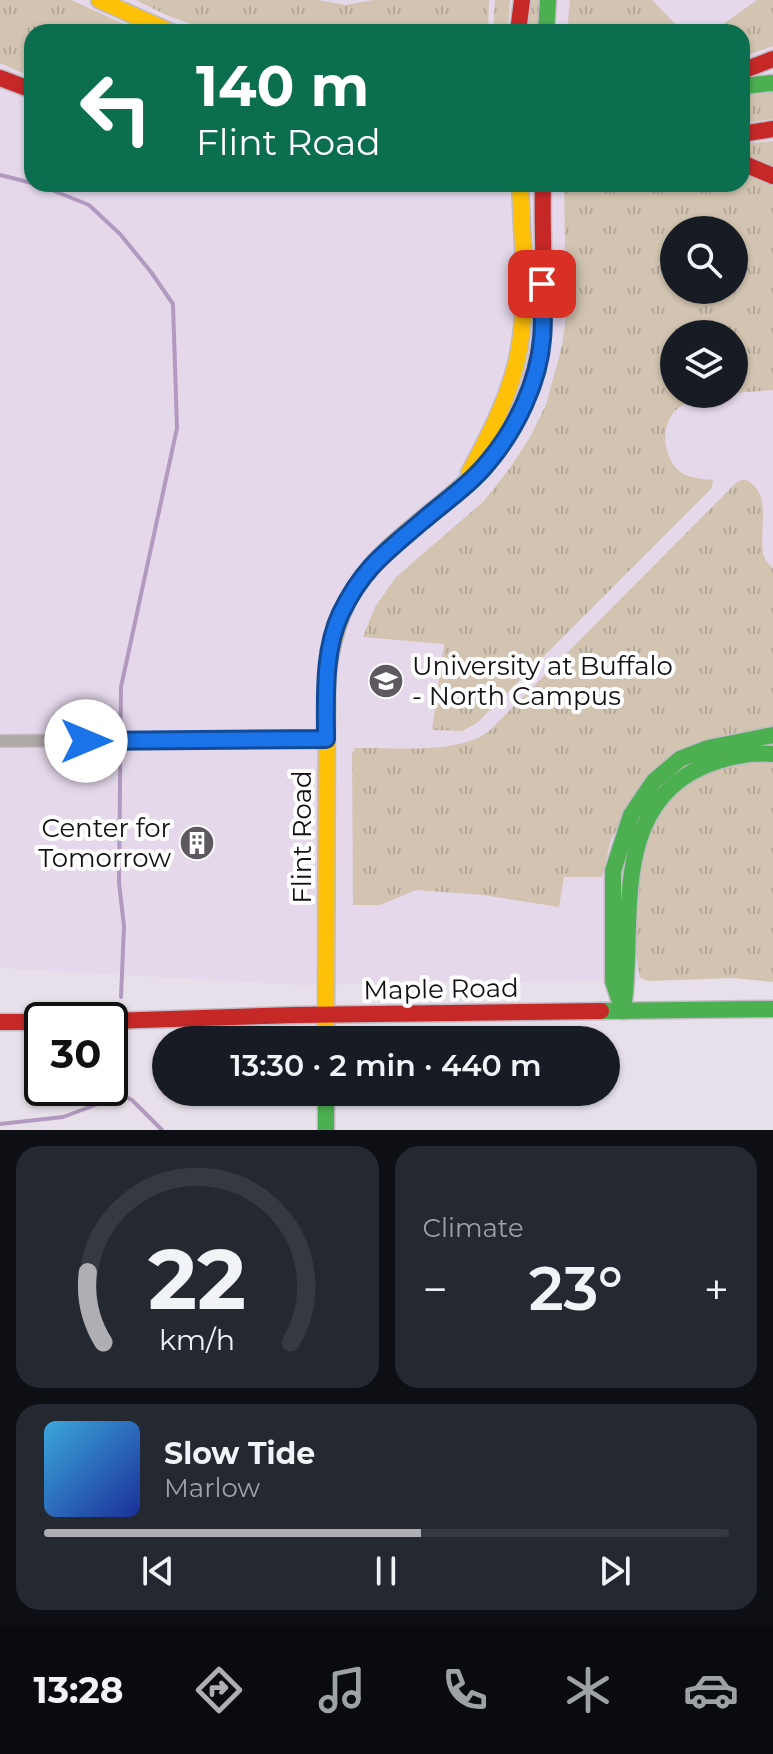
<!DOCTYPE html>
<html lang="en">
<head>
<meta charset="utf-8">
<style>
	:root { --surface:#171b24; --page:#242831; --text:#f1f3f6; --muted:#9ea1a6; --line:#363941; --accent:#afaeb2 }
	body { margin:0; font-family:Montserrat,sans-serif; background:var(--page); color:var(--text); height:100vh; display:flex; flex-direction:column; font-size:30px; white-space:nowrap }
	* { box-sizing:border-box; margin:0 }
	p { font-size:26px; color:var(--muted) }
	.icon { flex:none; width:44px; height:44px; fill:none; stroke:currentColor; stroke-width:2; stroke-linecap:round; stroke-linejoin:round }
	.map { position:relative; height:1130px; overflow:hidden }
	.panel { display:flex; flex-direction:column; gap:16px; padding:16px; background:#0d0f14; flex:1 }
	.panel>* { flex:none }
	.guide { position:absolute; left:24px; top:24px; width:726px; height:168px; border-radius:24px; box-shadow:0 2px 6px #0004; background:#0b6e4f; color:#fff; overflow:hidden }
	.controls { position:absolute; left:660px; top:216px; display:grid; gap:16px }
	.controls a { display:grid; place-items:center; width:88px; height:88px; border-radius:50%; background:var(--surface); box-shadow:0 2px 6px #0004; font-size:40px }
	.speed { position:absolute; left:24px; top:1002px; display:flex; gap:16px; font-size:40px; font-weight:700; text-align:center }
	.speed>* { display:grid; place-content:center; width:104px; height:104px; border-radius:50%; background:var(--surface); box-shadow:0 2px 6px #0004; line-height:1 }
	.speed .limit { border:4px solid #111; border-radius:12px; background:#fff; color:#111 }
	.pin { position:absolute; display:grid; place-items:center; width:68px; height:68px; color:#fff; margin:-34px; border-radius:16px; box-shadow:0 4px 12px #0006 }
	.me { position:absolute; width:88px; margin:-44px; rotate:90deg; stroke-linejoin:round; filter:drop-shadow(0 0 6px #0008) }
	.turn { display:flex; align-items:center; gap:28px; height:168px; padding:0 40px; font-size:36px }
	.turn .icon { width:104px; height:104px; stroke-width:2.5 }
	.turn b { display:block; font-size:56px; line-height:68px }
	.big { font-size:60px; font-weight:600; line-height:1.1 }
	.panel .tile { flex:1; display:flex; flex-direction:column; justify-content:center; gap:12px; min-width:0; padding:0 28px; border-radius:24px; background:var(--page) }
	.panel .dial { align-items:center; gap:0 }
	.dial svg { height:208px; overflow:visible; fill:none; stroke:var(--line); stroke-width:7; stroke-linecap:round; text-anchor:middle }
	.dial text { fill:var(--text); stroke:none }
	.song { display:flex; align-items:center; gap:24px }
	.cover { width:96px; height:96px; border-radius:12px; background:linear-gradient(135deg,hsl(200 70% 55%),hsl(230 70% 35%)) }
	.played { height:8px; border-radius:4px; background:linear-gradient(90deg,var(--accent) 55%,var(--line) 55%) }
	.keys { display:flex; justify-content:space-around; direction:ltr }
	.heat { display:flex; justify-content:space-between; align-items:center; font-size:44px; direction:ltr }
	.panel .tiles { flex:1; display:grid; gap:16px; grid-template-columns:1fr 1fr }
	.tile:last-child { grid-column:span 2 }
	.trip { position:absolute; left:152px; top:1026px; width:468px; height:80px; border-radius:40px; background:var(--surface); box-shadow:0 2px 6px #0004; font-weight:600; line-height:80px; text-align:center }
	.menu { display:flex; height:128px; justify-content:space-around; align-items:center; background:#090b0e; color:var(--muted) }
	.menu .icon { width:56px; height:56px }
	.menu .active { color:var(--accent) }
	.menu b { font-size:36px; color:var(--text) }
	.map>svg:first-child { display:block }
	.built { fill:#e4d8ea; fill-rule:evenodd }
	.grass { fill:url(#grass-tufts); fill-rule:evenodd }
	.lines { fill:none; stroke-linecap:round; stroke-linejoin:round }
	.stream { stroke:#b299bf; stroke-width:4 }
	.street-casing { stroke:#c0bbc3; stroke-width:14 }
	.fast-casing { stroke:#c0bbc3; stroke-width:19 }
	.slow-casing { stroke:#c0bbc3; stroke-width:19 }
	.jam-casing { stroke:#c0bbc3; stroke-width:19 }
	.street { stroke:#aea9a7; stroke-width:11 }
	.fast { stroke:#4caf50; stroke-width:16 }
	.slow { stroke:#ffc107; stroke-width:16 }
	.jam { stroke:#c62828; stroke-width:16 }
	.route-casing { stroke:#114b97; stroke-width:20 }
	.route { stroke:#1a73e8; stroke-width:14 }
	.labels { text-anchor:middle; dominant-baseline:central; stroke-width:8; stroke-linejoin:round; paint-order:stroke }
	.poi-label { font-size:26px; fill:#141016; stroke:#fff; text-anchor:start }
	.street-label { font-size:26px; fill:#141016; stroke:#fff }
</style>
</head>
<body>
<div class="map">
<svg width="773" height="1130" viewBox="0 0 773 1130">
	<defs>
		<pattern id="grass-tufts" width="24" height="20" patternUnits="userSpaceOnUse" patternTransform="scale(2)"><rect width="24" height="20" fill="#d2c4b1"/><path d="M3 7l-1-3M5 7V3M7 7l1-3M15 17l-1-3M17 17v-4M19 17l1-3" fill="none" stroke="#b3a798"/></pattern>
	</defs>
	<rect width="100%" height="100%" fill="#e7e0ea"/>
	<path class="built" d="M0,0H773V977L300,985L0,968ZM32,32H742V184H32ZM674,230H734V290H674ZM674,334H734V394H674Z"/>
	<g class="grass">
		<polygon points="0,0 71,0 142,32 32,32 32,77 0,63"/>
		<polygon points="136,0 318,0 346,5 373,0 489,0 488,32 212,32 166,15"/>
		<polygon points="495,0 510,0 508,32 493,32"/>
		<polygon points="530,0 540,0 538,32 528,32"/>
		<polygon points="570,0 652,0 683,32 567,32"/>
		<polygon points="757,0 773,0 773,46 742,57 742,32 712,32"/>
		<polygon points="773,90 773,119 742,123 742,94"/>
		<polygon points="773,141 773,168 742,157 742,144"/>
		<path d="M742,173L773,186V390L734,393V334H674V394H730C711,396 691,397 676,410C659,425 663,461 682,473C690,478 703,479 713,480L712,488L477,723L462,731L432,730L444,644L363,637L375,607L396,577L484,501L509,469L529,439L546,405L562,346L566,316L564,184H742ZM674,230H734V290H674Z"/>
		<path d="M744,479C773,491 759,525 763,553C764,559 769,564 773,569V726L722,736L702,743L632,799L611,840L602,877H564L559,907L483,895L416,890L380,905H353L352,754L355,748C393,747 456,755 488,732L737,482Z"/>
		<path d="M744,761H773V982L733,978L649,981L640,978C628,916 630,824 686,783C703,771 724,767 744,761Z"/>
	</g>
	<g class="lines">
		<g class="stream">
			<polyline points="0,175 32,183"/>
			<polyline points="37,184 89,205 120,234 151,272 173,304 177,428 121,687 119,883 124,926 121,997"/>
			<polyline points="122,1095 132,1100 162,1130"/>
			<polyline points="0,1124 63,1117 122,1095 126,1078 121,1047"/>
		</g>
		<defs>
			<polyline id="street" points="0,741 326,739"/>
			<g id="fast">
				<polyline points="546,32 548,0"/>
				<polyline points="742,86 773,83"/>
				<path d="M623,1009C636,928 607,810 702,767C725,757 748,752 773,754"/>
				<polyline points="601,1011 773,1009"/>
				<polyline points="623,1011 613,981 613,871 631,815 654,781 680,759 708,748 773,735"/>
				<polyline points="326,1092 326,1130"/>
			</g>
			<g id="slow">
				<polyline points="99,0 171,32"/>
				<path d="M469,473C488,438 506,403 516,364C530,306 522,243 520,184"/>
				<path d="M326,1040L327,677C332,637 343,599 369,568C406,525 457,498 493,453"/>
			</g>
			<g id="jam">
				<polyline points="518,32 522,0"/>
				<polyline points="742,71 773,59"/>
				<polyline points="0,78 32,90"/>
				<polyline points="742,134 773,129"/>
				<polyline points="742,163 773,176"/>
				<path d="M493,453C560,369 540,284 543,184"/>
				<polyline points="110,1021 295,1015 601,1011"/>
				<polyline points="0,1022 42,1022"/>
			</g>
		</defs>
		<use href="#street" class="street-casing"/>
		<use href="#fast" class="fast-casing"/>
		<use href="#slow" class="slow-casing"/>
		<use href="#jam" class="jam-casing"/>
		<use href="#street" class="street"/>
		<use href="#fast" class="fast"/>
		<use href="#slow" class="slow"/>
		<use href="#jam" class="jam"/>
	</g>
	<g class="lines">
		<defs>
			<path id="route" d="M86,741L326,739C326,698 323,651 341,613C363,568 385,553 421,522C443,503 471,484 489,461C516,429 539,381 542,339C544,321 542,303 542,284"/>
		</defs>
		<use href="#route" class="route-casing"/>
		<use href="#route" class="route"/>
	</g>
	<defs>
		<symbol id="university-disc" viewBox="-11 -11 22 22"><circle r="9.5" fill="#5e5960" stroke="#fff"/><path d="M0-5L7-2L0 1L-7-2ZM-4 1L0 2.5L4 1V4Q0 6-4 4Z" fill="#fff"/></symbol>
		<symbol id="building-disc" viewBox="-11 -11 22 22"><circle r="9.5" fill="#5e5960" stroke="#fff"/><path d="M-4-6H4V6H1V3H-1V6H-4ZM-2.5-4.3h1.7v1.8h-1.7ZM.8-4.3h1.7v1.8H.8ZM-2.5-1h1.7V.8h-1.7ZM.8-1h1.7V.8H.8Z" fill="#fff"/></symbol>
	</defs>
	<g fill-rule="evenodd">
		<use href="#university-disc" x="366" y="661" width="40" height="40"/>
		<use href="#building-disc" x="177" y="823" width="40" height="40"/>
	</g>
	<g class="labels">
		<g class="poi-label">
			<text x="412" y="666">University at Buffalo<tspan x="412" dy="30">- North Campus</tspan></text>
			<text x="171" y="828" text-anchor="end">Center for<tspan x="171" dy="30">Tomorrow</tspan></text>
		</g>
		<g class="street-label">
			<text transform="translate(302 837) rotate(-90)">Flint Road</text>
			<text transform="translate(441 989) rotate(-1)">Maple Road</text>
		</g>
	</g>
</svg>
<div class="controls">
<a><svg class="icon" aria-label="search" viewBox="0 0 24 24"><circle cx="10" cy="10" r="6"/><path d="M15 15l6 6"/></svg></a>
<a><svg class="icon" aria-label="layers" viewBox="0 0 24 24"><path d="M12 4l9 5-9 5-9-5zM3 14l9 5 9-5"/></svg></a>
</div>
<div class="speed"><div class="limit">30</div></div>
<div class="pin" style="left:542px;top:284px;background:#d93025"><svg class="icon" aria-label="arrive" viewBox="0 0 24 24"><path d="M6 21V4h12l-3 4 3 4H6"/></svg></div>
<svg class="me" style="left:86px;top:741px" viewBox="-20 -20 40 40"><circle r="19" fill="#fff"/><path d="M0-13L10 11 0 6-10 11z" fill="#1a73e8"/></svg>
<div class="trip">13:30 · 2 min · 440 m</div>
<div class="guide">
<div class="turn"><svg class="icon" aria-label="left" viewBox="0 0 24 24"><path d="M17 20v-9H6M10 6l-5 5 5 5"/></svg><div><b>140 m</b>Flint Road</div></div>
</div>
</div>
<section class="panel">
<div class="tiles">
<div class="tile dial"><svg viewBox="0 0 100 80">
<path d="M14 69A42 42 0 1 1 86 69"/>
<path d="M14 69A42 42 0 0 1 8 42" stroke="#afaeb2"/>
<text x="50" y="56" font-size="32" font-weight="700">22</text>
<text x="50" y="72" font-size="11">km/h</text>
</svg></div>
<div class="tile"><p>Climate</p>
<div class="heat"><a>−</a><b class="big">23°</b><a>+</a></div>
</div>
<div class="tile">
<div class="song"><i class="cover"></i><div><b>Slow Tide</b><p>Marlow</p></div></div>
<div class="played"></div>
<div class="keys"><svg class="icon" aria-label="previous" viewBox="0 0 24 24"><path d="M18 5L8 12l10 7zM5 5v14"/></svg><svg class="icon" aria-label="pause" viewBox="0 0 24 24"><path d="M8 5v14M16 5v14"/></svg><svg class="icon" aria-label="next" viewBox="0 0 24 24"><path d="M6 5l10 7-10 7zM19 5v14"/></svg></div>
</div>
</div>
</section>
<nav class="menu">
<b>13:28</b>
<svg class="icon active" aria-label="directions" viewBox="0 0 24 24"><path d="M12 3l9 9-9 9-9-9zM9 14v-3h6M13 9l2 2-2 2"/></svg>
<svg class="icon" aria-label="music" viewBox="0 0 24 24"><path d="M9 18V5l10-2v13"/><circle cx="6" cy="18" r="3"/><circle cx="16" cy="16" r="3"/></svg>
<svg class="icon" aria-label="phone" viewBox="0 0 24 24"><path d="M5 4h4l2 5-3 2q2 4 5 5l2-3 5 2v4C11 20 4 13 5 4z"/></svg>
<svg class="icon" aria-label="climate" viewBox="0 0 24 24"><path d="M12 3v18M4 7l16 10M4 17L20 7"/></svg>
<svg class="icon" aria-label="car" viewBox="0 0 24 24"><path d="M5 17H2v-5l4-1 3-4h7l3 4 3 1v5h-3M9 17h6M6 11h13"/><circle cx="7" cy="17" r="2"/><circle cx="17" cy="17" r="2"/></svg>
</nav>
</body>
</html>
